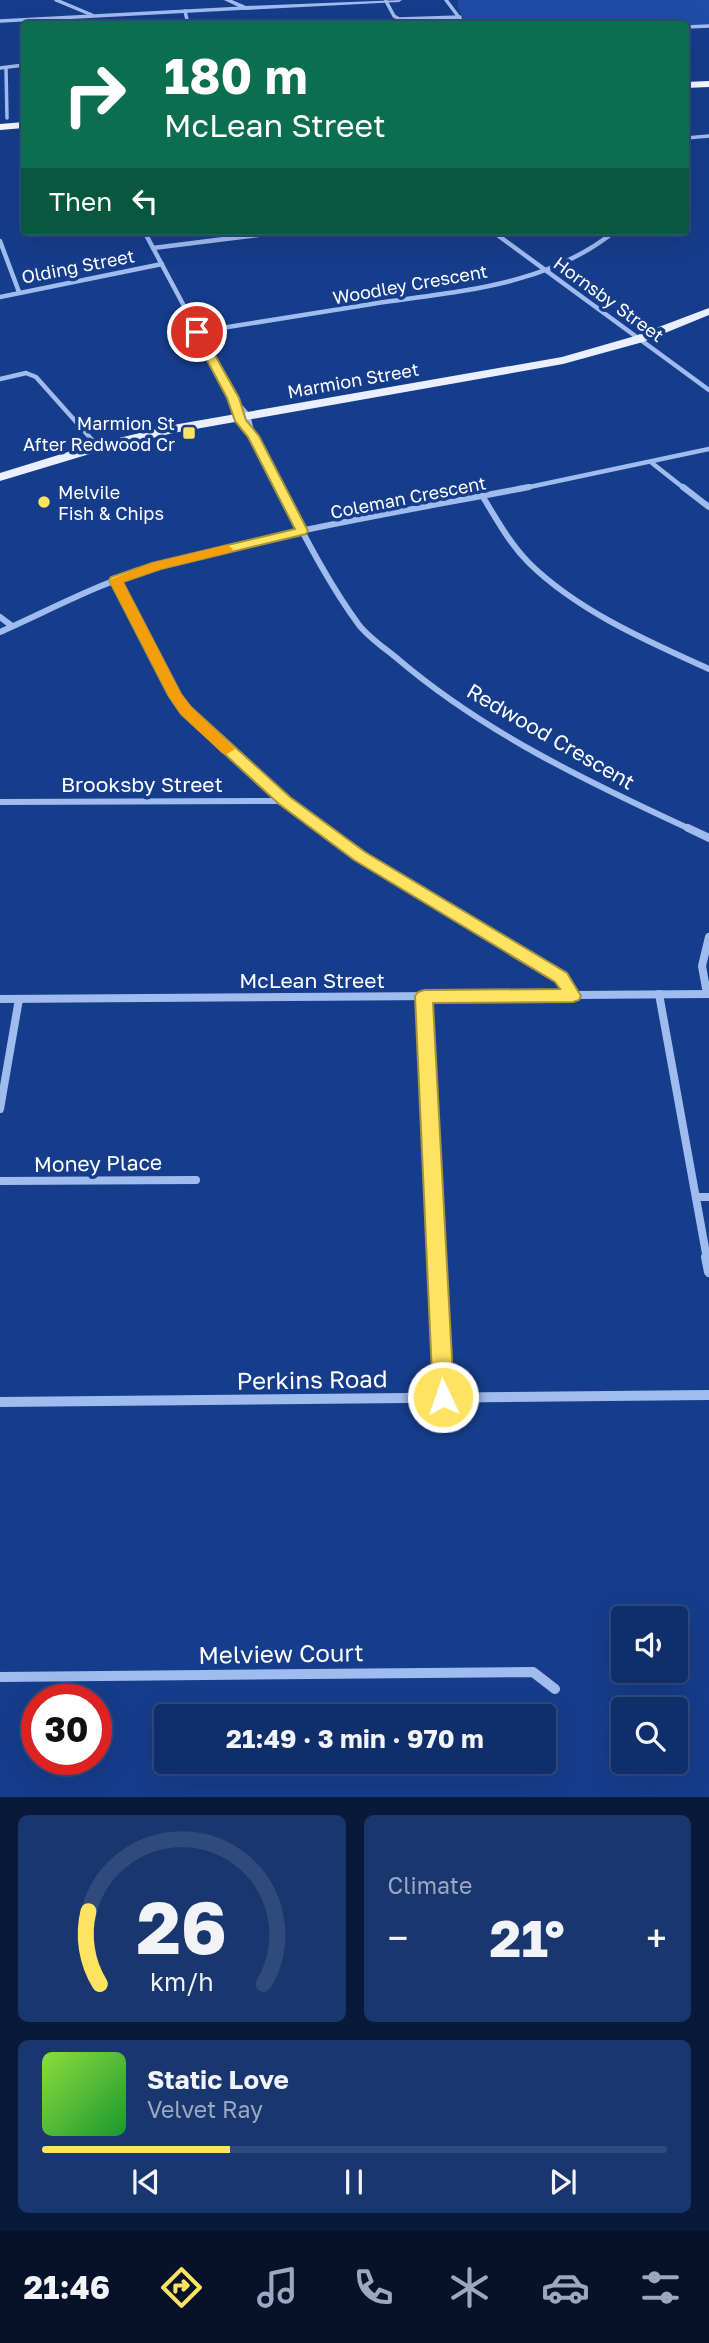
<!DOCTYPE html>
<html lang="en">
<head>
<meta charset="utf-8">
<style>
	:root { --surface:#102e69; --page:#19366f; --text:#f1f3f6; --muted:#9ca8c0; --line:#304a7d; --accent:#ffe25f }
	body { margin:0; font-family:"Golos Text",sans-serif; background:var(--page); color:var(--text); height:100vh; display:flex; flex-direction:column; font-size:26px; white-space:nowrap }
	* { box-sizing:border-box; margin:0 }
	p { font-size:23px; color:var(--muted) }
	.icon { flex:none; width:38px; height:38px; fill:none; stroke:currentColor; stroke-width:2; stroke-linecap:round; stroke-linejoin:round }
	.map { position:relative; height:1797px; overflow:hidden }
	.sheet { display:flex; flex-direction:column; gap:18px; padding:18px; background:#09193a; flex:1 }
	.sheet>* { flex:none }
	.hud { position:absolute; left:21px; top:21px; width:668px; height:214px; border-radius:7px; box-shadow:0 7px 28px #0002,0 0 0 2px var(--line); background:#0b6e4f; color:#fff; overflow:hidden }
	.buttons { position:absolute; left:611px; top:1606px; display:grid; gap:14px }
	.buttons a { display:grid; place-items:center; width:77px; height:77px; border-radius:7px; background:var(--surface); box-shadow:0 7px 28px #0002,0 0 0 2px var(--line); font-size:35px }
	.speed { position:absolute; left:21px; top:1684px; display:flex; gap:14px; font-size:35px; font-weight:700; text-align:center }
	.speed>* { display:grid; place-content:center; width:91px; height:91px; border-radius:50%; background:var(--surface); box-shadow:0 7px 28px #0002,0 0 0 2px var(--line); line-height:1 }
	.speed .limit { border:10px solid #d22; background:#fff; color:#111 }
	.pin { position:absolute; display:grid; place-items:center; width:60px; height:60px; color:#fff; margin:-30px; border:4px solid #fff; border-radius:50%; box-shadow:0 2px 7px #0007 }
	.me { position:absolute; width:77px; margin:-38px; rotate:357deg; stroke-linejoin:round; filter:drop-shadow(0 0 5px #0008) }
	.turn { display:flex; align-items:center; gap:24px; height:147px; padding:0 28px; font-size:32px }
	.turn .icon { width:91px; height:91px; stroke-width:2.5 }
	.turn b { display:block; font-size:49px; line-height:60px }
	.then { display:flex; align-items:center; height:66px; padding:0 28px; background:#0003; gap:14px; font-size:26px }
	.big { font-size:52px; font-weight:700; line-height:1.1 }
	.sheet .card { flex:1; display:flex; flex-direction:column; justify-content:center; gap:10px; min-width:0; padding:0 24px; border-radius:10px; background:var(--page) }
	.sheet .dial { align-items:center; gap:0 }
	.dial svg { height:182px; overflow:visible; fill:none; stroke:var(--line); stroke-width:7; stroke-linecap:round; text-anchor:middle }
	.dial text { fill:var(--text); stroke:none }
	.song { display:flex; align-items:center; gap:21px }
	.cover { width:84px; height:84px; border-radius:10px; background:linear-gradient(135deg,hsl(90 70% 55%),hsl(130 70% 35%)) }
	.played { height:7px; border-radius:4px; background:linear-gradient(90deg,var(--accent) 30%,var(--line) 30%) }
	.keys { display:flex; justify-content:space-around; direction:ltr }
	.heat { display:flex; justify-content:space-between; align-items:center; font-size:38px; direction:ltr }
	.sheet .tiles { flex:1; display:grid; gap:18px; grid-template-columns:1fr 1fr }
	.card:last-child { grid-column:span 2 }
	.trip { position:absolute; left:154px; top:1704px; width:402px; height:70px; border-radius:7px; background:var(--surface); box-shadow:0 7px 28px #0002,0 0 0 2px var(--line); font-weight:700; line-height:70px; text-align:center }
	.menu { display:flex; height:112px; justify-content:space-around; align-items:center; background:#06122a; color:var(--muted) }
	.menu .icon { width:49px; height:49px }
	.menu .on { color:var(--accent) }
	.menu b { font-size:32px; color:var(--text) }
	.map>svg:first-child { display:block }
	.green { fill:#1f4da6 }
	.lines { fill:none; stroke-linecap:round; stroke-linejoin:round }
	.minor-far4 { stroke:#a0bcef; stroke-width:3.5 }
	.minor-far3 { stroke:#a0bcef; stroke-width:4.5 }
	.minor-far2 { stroke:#a0bcef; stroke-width:6 }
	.minor-far1 { stroke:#a0bcef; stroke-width:8 }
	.minor { stroke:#a0bcef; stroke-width:10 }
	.tertiary { fill:#a0bcef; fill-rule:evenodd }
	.primary { fill:#e9efff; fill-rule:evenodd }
	.trunk { fill:#f4f7ff; fill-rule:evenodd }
	.route { fill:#ffe25f; stroke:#a6933e; stroke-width:2 }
	.slow { fill:#f59e0b }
	.poi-dot { fill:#ffe25f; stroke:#163d8c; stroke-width:2.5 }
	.labels { text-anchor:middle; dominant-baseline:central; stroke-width:7; stroke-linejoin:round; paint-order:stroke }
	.far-street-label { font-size:18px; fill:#fff; stroke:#163d8c }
	.far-poi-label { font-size:18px; fill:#fff; stroke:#163d8c; text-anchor:end }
	.street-label { font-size:21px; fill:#fff; stroke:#163d8c }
	.near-street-label { font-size:24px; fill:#fff; stroke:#163d8c }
</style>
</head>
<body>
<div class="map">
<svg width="709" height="1797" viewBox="0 0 709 1797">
	<rect width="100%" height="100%" fill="#163d8c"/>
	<polygon class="green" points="458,0 709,0 709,25 466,24 458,8"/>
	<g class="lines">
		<g class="minor-far4">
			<polyline points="56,0 92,15"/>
			<polyline points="446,0 464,24"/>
			<polyline points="386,1 394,16 399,19 460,17"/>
			<polyline points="185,11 188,24"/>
			<polyline points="0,21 245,8"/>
			<polyline points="686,27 709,26"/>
			<polyline points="0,68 24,65"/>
			<polyline points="6,68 7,118"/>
			<polyline points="686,138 709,136"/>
		</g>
		<g class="minor-far3">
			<path d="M144,231L233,398C244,429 265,459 280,489"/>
			<polyline points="492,231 709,390"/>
			<polyline points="0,241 19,292"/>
			<polyline points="153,248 289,231"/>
			<polyline points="0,297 162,264"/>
			<path d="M197,332C255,323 314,313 372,304C457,291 546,287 615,231"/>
			<polyline points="0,379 26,373 36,377 102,451"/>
			<polyline points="233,398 248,415 253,436"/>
			<polyline points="652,463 685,489"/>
			<polyline points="520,489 709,449"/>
		</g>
		<g class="minor-far2">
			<path d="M279,487C303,533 328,583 359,625C369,638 386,649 399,660C485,733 590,783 692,830"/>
			<polyline points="683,487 709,507"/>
			<path d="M483,497C497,520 510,544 529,563C578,611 647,641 709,669"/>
			<polyline points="116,580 181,703 268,786 325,830"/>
			<polyline points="0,617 12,626"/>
			<path d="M0,632C52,609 103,581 158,566C279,531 405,511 529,487"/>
			<polyline points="0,802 284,801"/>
		</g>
		<g class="minor-far1">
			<polyline points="323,828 432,901 561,977 573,995"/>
			<polyline points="688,828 709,838"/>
			<polyline points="659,994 707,1259"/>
			<polyline points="707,994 702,966 709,937"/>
			<polyline points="424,996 436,1259"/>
			<polyline points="0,999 709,994"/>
			<polyline points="0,1109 19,999"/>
			<polyline points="0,1181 196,1180"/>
			<polyline points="696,1197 709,1197"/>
		</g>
		<g class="minor">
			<polyline points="436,1257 443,1397"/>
			<polyline points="706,1257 709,1272"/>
			<polyline points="0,1402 709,1395"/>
			<polyline points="0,1677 533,1672 555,1689"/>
		</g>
		<polygon class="tertiary" points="224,0 232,0 246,6 402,0 399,2 245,10"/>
		<polygon class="primary" points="709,308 709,315 643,342 563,364 173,433 103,450 0,481 0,473 94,444 173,425 562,357 635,336"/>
		<g class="trunk">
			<polygon points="709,81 709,87 686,88 686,82"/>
			<polygon points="24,122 24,128 0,130 0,124"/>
		</g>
	</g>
	<polygon class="route" points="193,330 202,332 239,398 246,420 259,436 308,531 306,534 161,569 123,582 181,694 191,707 290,797 365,852 567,973 581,996 579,1000 573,1002 433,1003 454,1397 451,1404 443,1407 436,1404 433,1397 415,996 418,992 424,990 560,989 555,982 354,860 279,804 181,714 168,695 109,580 111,577 152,563 295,529 248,437 235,421 227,398 192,332"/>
	<polygon class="slow" points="227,545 233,549 231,552 161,569 123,582 181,694 191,707 235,749 227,754 222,753 181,714 170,698 109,580 152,563"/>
	<g class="poi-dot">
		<rect x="182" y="426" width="14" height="14" rx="3.5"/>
		<circle cx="44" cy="502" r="7"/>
	</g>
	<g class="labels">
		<g class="far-street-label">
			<text transform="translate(78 266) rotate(-11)">Olding Street</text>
			<text transform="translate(410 284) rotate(-10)">Woodley Crescent</text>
			<text transform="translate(609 299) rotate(36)">Hornsby Street</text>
			<text transform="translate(353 380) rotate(-10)">Marmion Street</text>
			<text transform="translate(408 497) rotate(-11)">Coleman Crescent</text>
		</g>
		<g class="far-poi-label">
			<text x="175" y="423">Marmion St<tspan x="175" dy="21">After Redwood Cr</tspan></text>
			<text x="58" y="492" text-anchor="start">Melvile<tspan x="58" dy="21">Fish &amp; Chips</tspan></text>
		</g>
		<g class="street-label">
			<text transform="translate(551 736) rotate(30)">Redwood Crescent</text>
			<text x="142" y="784">Brooksby Street</text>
			<text x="312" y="980">McLean Street</text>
			<text transform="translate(98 1163) rotate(-1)">Money Place</text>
		</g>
		<g class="near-street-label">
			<text transform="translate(312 1379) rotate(-1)">Perkins Road</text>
			<text transform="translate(281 1653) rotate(-1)">Melview Court</text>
		</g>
	</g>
</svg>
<div class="buttons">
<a><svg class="icon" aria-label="sound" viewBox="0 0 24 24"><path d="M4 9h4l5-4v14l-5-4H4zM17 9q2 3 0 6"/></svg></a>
<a><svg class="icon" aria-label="search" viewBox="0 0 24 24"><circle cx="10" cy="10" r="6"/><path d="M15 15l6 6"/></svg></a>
</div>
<div class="speed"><div class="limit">30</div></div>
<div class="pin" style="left:197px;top:332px;background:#d93025"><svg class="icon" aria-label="arrive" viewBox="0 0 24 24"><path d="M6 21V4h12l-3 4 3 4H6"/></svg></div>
<svg class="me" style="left:443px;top:1397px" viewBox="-20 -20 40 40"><circle r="17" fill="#ffe25f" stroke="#fff" stroke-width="3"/><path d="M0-11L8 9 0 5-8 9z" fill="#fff"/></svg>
<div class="trip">21:49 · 3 min · 970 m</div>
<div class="hud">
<div class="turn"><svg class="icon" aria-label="right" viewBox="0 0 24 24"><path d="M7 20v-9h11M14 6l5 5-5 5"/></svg><div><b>180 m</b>McLean Street</div></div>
<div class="then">Then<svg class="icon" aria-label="left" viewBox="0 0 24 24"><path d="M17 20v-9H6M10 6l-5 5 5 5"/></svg></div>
</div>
</div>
<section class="sheet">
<div class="tiles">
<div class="card dial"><svg viewBox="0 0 100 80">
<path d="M14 69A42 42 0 1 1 86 69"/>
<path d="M14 69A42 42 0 0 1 9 37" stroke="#ffe25f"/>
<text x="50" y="56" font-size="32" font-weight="700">26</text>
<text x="50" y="72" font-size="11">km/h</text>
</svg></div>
<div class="card"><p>Climate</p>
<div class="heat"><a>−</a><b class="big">21°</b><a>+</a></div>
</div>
<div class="card">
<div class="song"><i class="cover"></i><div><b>Static Love</b><p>Velvet Ray</p></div></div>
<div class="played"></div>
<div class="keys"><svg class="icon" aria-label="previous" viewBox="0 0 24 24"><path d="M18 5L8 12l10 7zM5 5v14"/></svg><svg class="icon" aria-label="pause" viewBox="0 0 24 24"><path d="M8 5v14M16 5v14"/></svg><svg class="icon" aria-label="next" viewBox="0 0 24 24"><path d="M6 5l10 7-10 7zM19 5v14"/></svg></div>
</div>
</div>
</section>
<nav class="menu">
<b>21:46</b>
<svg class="icon on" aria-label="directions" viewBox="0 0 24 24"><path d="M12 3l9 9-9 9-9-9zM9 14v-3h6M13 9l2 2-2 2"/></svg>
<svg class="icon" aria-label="music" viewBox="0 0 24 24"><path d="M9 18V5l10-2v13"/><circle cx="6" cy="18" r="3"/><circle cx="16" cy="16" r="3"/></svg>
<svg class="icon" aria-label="phone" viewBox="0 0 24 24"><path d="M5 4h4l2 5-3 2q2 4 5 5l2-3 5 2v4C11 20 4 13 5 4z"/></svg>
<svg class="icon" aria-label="climate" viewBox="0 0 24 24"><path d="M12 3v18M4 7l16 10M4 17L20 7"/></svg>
<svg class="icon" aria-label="car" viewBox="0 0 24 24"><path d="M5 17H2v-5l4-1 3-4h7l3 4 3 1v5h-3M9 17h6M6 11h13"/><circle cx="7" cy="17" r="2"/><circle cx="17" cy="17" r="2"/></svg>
<svg class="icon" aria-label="filters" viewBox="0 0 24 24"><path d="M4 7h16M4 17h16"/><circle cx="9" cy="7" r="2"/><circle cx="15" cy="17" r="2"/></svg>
</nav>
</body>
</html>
